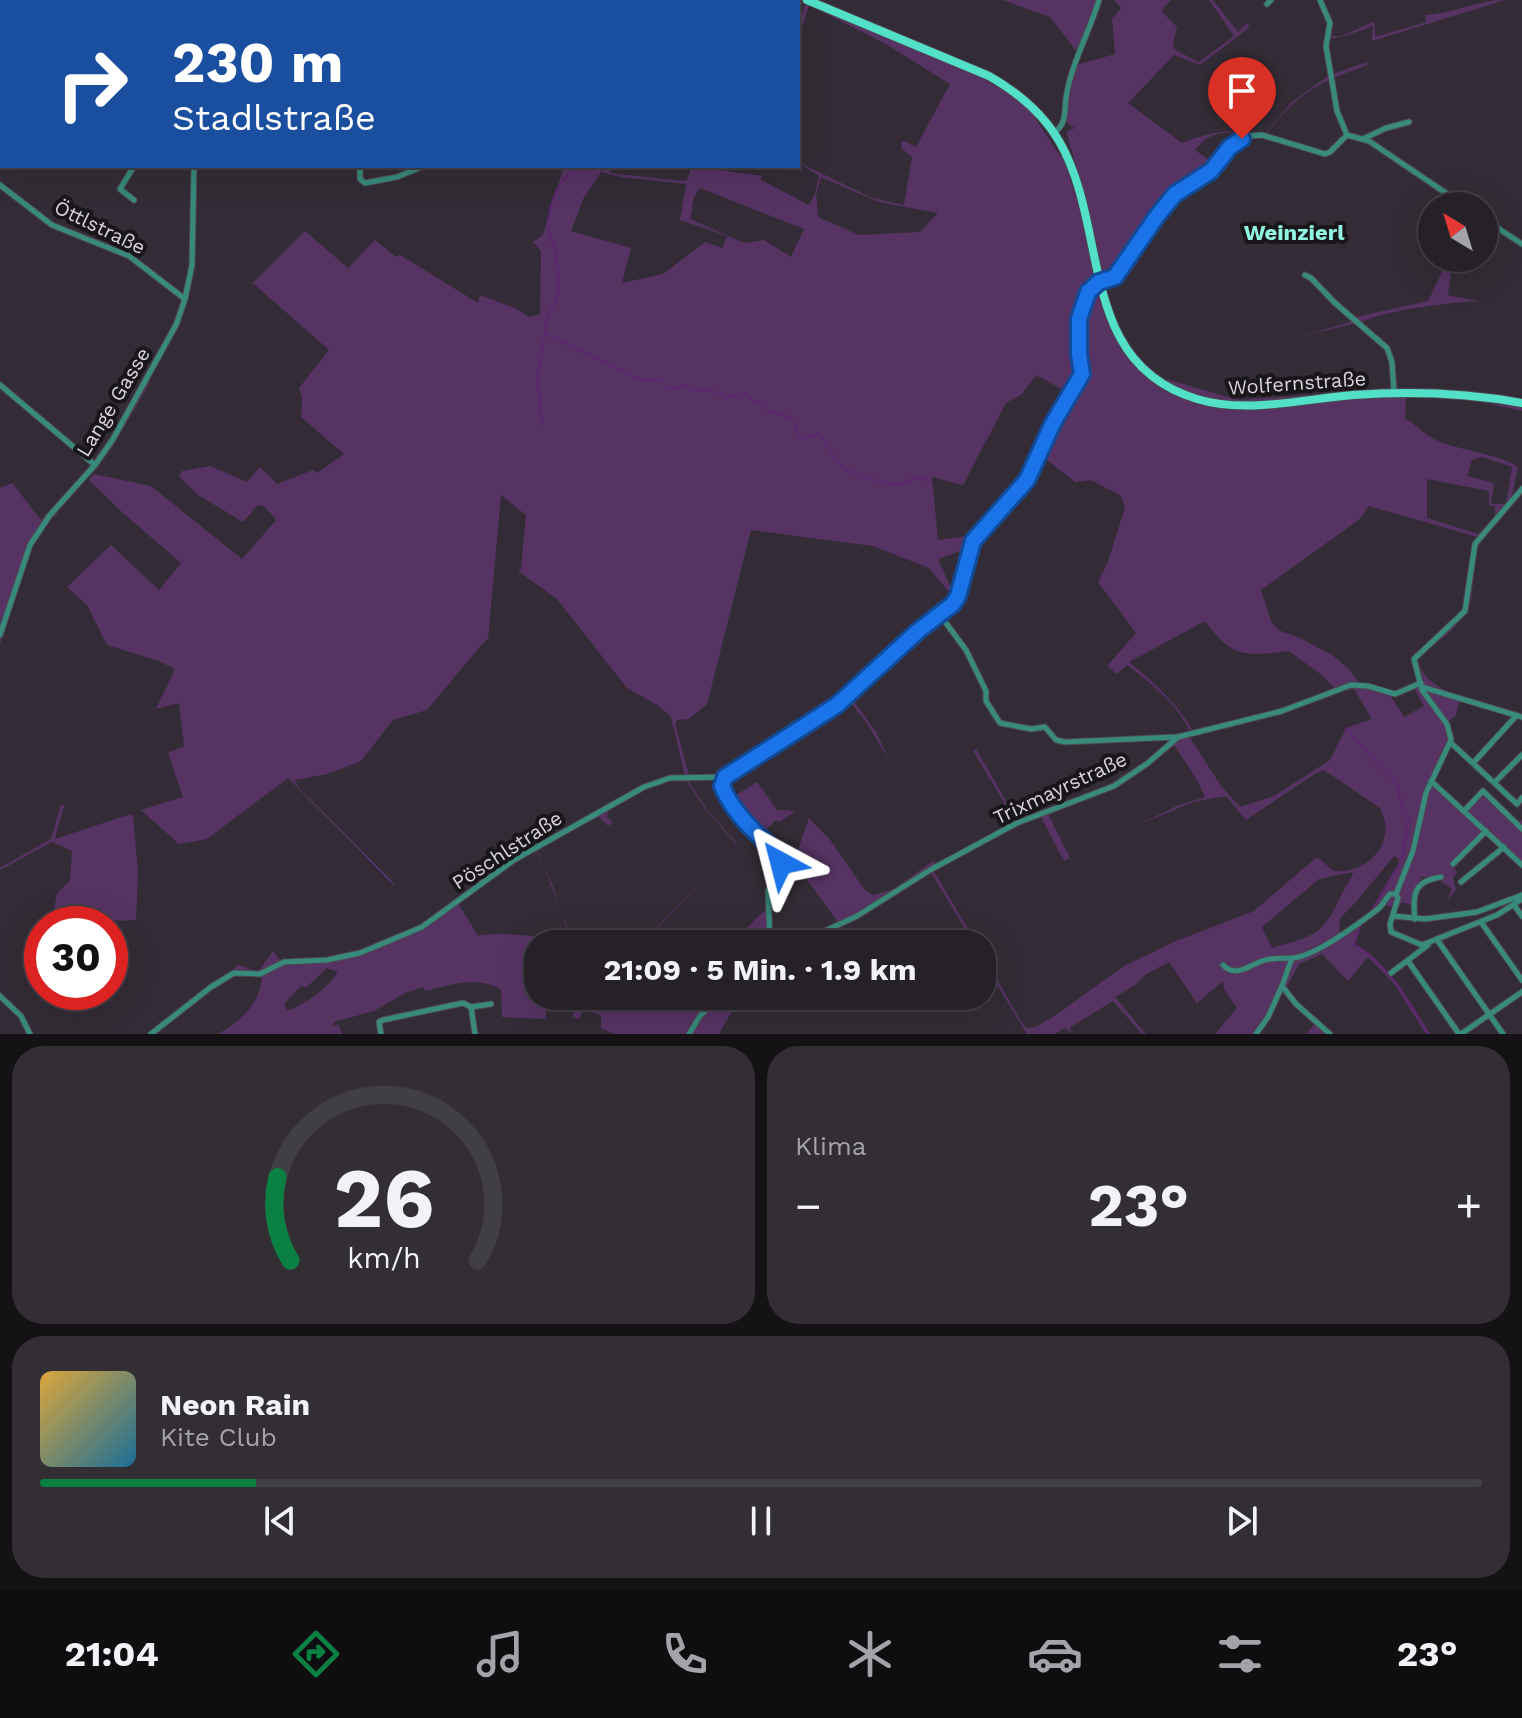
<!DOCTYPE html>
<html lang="de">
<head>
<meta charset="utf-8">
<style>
	:root { --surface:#262128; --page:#322e34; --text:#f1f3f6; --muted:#a4a3a8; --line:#423e45; --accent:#0b8043 }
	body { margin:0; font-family:"Work Sans",sans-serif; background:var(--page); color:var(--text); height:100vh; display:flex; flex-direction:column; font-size:30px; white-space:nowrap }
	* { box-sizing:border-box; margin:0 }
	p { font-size:26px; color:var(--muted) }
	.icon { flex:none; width:44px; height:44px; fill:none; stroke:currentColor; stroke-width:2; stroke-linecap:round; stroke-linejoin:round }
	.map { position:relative; height:1034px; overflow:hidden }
	.side { display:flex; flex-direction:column; gap:12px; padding:12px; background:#151216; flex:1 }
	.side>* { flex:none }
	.guide { position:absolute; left:0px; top:0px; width:800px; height:168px; box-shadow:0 8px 32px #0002,0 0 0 2px var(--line); background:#1a4fa0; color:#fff; overflow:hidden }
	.needle { width:52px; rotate:322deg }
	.controls { position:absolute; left:1418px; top:192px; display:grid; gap:16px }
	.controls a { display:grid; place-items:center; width:80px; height:80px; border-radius:50%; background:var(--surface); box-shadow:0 8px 32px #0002,0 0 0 2px var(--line); font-size:40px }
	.speed { position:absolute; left:24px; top:906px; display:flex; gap:16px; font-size:40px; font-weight:700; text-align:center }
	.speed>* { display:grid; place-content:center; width:104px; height:104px; border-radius:50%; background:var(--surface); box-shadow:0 8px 32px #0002,0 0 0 2px var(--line); line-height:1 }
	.speed .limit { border:12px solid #d22; background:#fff; color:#111 }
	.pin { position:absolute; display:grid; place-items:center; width:68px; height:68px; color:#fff; margin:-82px -34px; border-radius:50% 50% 50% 0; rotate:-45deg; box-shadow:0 0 8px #0007 }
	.pin .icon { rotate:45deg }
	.me { position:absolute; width:88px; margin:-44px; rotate:322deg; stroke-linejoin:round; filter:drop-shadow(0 0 6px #0008) }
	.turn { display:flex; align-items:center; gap:28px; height:168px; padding:0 40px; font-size:36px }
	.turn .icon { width:104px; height:104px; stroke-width:2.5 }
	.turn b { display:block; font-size:56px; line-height:68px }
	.big { font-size:60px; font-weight:700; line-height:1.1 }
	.side .tile { flex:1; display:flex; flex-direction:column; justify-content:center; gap:12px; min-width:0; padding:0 28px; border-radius:32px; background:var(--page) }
	.side .dial { align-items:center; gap:0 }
	.dial svg { height:208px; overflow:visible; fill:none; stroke:var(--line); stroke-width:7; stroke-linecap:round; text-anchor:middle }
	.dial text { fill:var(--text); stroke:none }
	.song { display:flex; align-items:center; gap:24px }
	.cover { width:96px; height:96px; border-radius:12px; background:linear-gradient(135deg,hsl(40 70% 55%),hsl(200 70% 35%)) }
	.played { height:8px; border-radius:4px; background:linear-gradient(90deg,var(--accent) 15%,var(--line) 15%) }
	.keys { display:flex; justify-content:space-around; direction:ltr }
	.heat { display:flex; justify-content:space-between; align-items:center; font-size:44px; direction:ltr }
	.side .tiles { flex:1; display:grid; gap:12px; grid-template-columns:1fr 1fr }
	.tile:last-child { grid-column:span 2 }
	.trip { position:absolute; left:524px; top:930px; width:472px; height:80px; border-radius:32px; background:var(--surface); box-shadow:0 8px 32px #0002,0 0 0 2px var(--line); font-weight:700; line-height:80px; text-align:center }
	.tab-bar { display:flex; height:128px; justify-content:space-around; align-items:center; background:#0f0d10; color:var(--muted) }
	.tab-bar .icon { width:56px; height:56px }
	.tab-bar .selected { color:var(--accent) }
	.tab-bar b { font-size:36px; color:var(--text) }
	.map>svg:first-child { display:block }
	.green { fill:#573364; fill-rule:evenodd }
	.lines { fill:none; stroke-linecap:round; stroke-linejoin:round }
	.stream { stroke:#5c276e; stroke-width:2 }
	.minor-casing { stroke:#4e4750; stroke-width:7 }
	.major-casing { stroke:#4e4750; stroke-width:10 }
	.minor { stroke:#378a7c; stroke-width:5 }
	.major { stroke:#52e0c8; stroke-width:8 }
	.route-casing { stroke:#114b97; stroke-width:20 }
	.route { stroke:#1a73e8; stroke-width:14 }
	.labels { text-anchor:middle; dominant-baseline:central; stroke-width:8; stroke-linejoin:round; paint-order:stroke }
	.street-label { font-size:20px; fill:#d9d4db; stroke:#19161a }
	.neighbourhood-label { font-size:22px; font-weight:bold; fill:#90f5e2; stroke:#19161a }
</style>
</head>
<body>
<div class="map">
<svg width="1522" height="1034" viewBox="0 0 1522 1034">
	<rect width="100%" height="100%" fill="#332c36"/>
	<g class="green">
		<polygon points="1003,0 1097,0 1078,53 1050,17"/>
		<path d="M1114,0H1171L1161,11L1177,27L1173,44L1175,50L1199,62L1234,36L1209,0H1213L1238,32L1247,23L1250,27L1200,65L1174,55L1128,103L1182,143C1211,132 1234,127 1264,135L1292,102L1328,76L1330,74L1325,46L1328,24L1318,0H1322L1331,21L1330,36H1342L1373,22L1375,23V37L1426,22L1425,15C1452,14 1478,0 1505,0L1372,41L1373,26L1348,35L1329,39L1333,74L1367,62V65C1315,84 1299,92 1264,137C1249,135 1237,141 1230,154L1225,151L1247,134C1225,130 1209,132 1195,150L1216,165L1172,196L1155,216L1134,248L1124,257L1118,271L1104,279L1101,274C1097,236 1086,198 1075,161C1072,150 1068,143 1067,131L1075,128L1066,122L1069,89L1076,65L1115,54L1112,19L1121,8Z"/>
		<path d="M806,2L978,75L1020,101L1033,115L1065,163L1081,212L1094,279L1104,284L1114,320L1134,354L1162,378L1239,400L1390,389C1398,355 1379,343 1356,323L1300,337L1353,321L1345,309L1356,317L1428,301L1447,262L1452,264L1448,295L1481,302C1458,300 1383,311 1362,322L1390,351L1398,389L1522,401V411L1468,399L1410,397L1406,398L1405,419C1417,425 1426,436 1438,441C1459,450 1499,454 1518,467L1512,496L1522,486V492L1477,546L1471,600L1464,616L1450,632L1417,658C1422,680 1442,690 1461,697L1456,715L1449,721L1455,739L1450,741L1435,769L1427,798L1433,785L1464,813L1484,795L1517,825L1522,820V868L1512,853L1486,828L1453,864L1457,873L1453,877L1456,890L1447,901L1452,889L1442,882V874L1427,878L1422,876L1411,905L1402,902L1398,908L1383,905L1381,909L1370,912L1398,864L1399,859L1394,856L1356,902L1340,918L1339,931L1342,934C1326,944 1302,949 1290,962L1258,1034H1215L1237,1008L1224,989L1223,981L1197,1003L1169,962L1146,974L1135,985L1115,997L1146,1034H1142L1113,1001L1069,1028L1073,1034L1065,1028L1054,1034H1027L988,970L982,953L1022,1023L1027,1028L1035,1027L1053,1017L1124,966L1176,941L1254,911L1317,857L1334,871C1369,874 1398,841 1380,808L1324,770L1316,773L1246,820L1226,796L1193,802L1136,826L1177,806L1205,797L1197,780L1175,746L1169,747L1180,738L1189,736L1221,786L1240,807L1274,796L1330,760L1346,728L1372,719L1354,689L1338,692L1323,676L1289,651C1245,656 1233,659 1205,621L1129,662C1153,682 1176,702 1192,729L1189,730C1177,703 1150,683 1127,665L1117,674L1107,666L1136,633L1098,582L1108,562L1125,507L1120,495L1091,480L1075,482L1042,456L1026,484L969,548L938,559L951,588L959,598L945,617L961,645L941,620L937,618L850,696L876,732L889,760L866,722L848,699L729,777L724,785L731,798L757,782L777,810L796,811L779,822L776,820L761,835L786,858L798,850L809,818L831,841L864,889L873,895L894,889L933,861L935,864L1001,828L1004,802L973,751L976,749L1006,801L1007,823L1011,827L1131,777L1112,789L1048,814L1070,858L1064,861L1041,817L1024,822L933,870L977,944H974L934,877L929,873C904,886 883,904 859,917C820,937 773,944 731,944L766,909L767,886L780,859L779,855L734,810L714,781L687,779L708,811L737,843L643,944H538V996H740L719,1034H615L601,1028V1015L584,1010L579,1019L573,1017L576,1007L555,1003L546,1009V1019L502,1017L501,990C480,975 448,985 425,991L423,987L405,993L374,1011L334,1022L333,1027L338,1024L342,1034H218C241,1021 261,1003 262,975L237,974L221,981L153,1034H148L239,965L258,972L273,951L280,960H316L366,949L425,924L505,864L663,778L684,775V772L671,717L659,706L627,688L557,599L518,571L521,569L526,515L501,495L488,639L483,643L427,710L393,720L361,761L328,774L294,780L299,788L394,883L393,885L288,778L207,839L179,844L141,810L183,797L168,753L184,746L179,703L156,709L175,669L159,661L107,645L87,605L67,587L111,545L159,590L181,563L123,513L89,480L94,474L151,486L242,559L276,520L265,507L258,505L243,522L198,495L179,476L182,471L210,466L247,482L260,467L277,484L313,470L317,473L344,454L301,417L302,398L299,388L329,350L253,283L305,231L348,268L375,240L396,257L400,255L478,303L480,295L517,309L529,317L540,314L541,251L533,242L543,235L564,166H608L611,173L619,174L683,181L687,180L692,166L762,176L761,180L809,205L815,194L819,176L798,162L872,198L904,205L912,157L902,149L901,142L904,141L916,147L950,84L886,44L809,5L798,41V27ZM601,172L621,177L686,184L680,220L727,236L722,248L705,242L663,274L622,283L631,248L571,231L583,199ZM821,177L879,202L938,213L920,232L859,235L818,217L816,195ZM700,188L804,229L791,257L764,240L744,243L690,219L694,197ZM1036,375L1067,392L1028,476L974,535L938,540L932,477L963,485L1006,403L1022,394ZM1482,457L1512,467L1506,504H1491L1494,483L1467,476L1472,460ZM1427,479L1489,491V505L1495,507V516L1478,534L1427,518ZM1369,506L1477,537C1464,559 1473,583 1465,606C1458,626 1430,641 1414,653L1413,660L1418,680L1414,688L1424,706L1404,717L1390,695L1393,692L1359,683L1349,669L1332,655L1300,638L1278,630L1271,621L1261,590L1360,519ZM751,530L873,546L929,568L954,598L836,703L723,776L689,775L675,724L677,720L689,719L707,704ZM685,779L706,810L736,844L649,936L569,932L537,849L577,826L599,817L608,826L613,822L607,817L608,811C632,795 655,781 685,779ZM536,850L552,884L569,936C538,940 507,930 478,936L458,903L525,855ZM790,861C800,867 829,911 839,923L828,928L773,937C768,913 765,875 790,861ZM1353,872C1352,878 1346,886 1342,893C1324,935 1314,936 1272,948L1262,927L1319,879ZM327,968L338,972C325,991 308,1002 287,1011L284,1004L301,986L307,987Z"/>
		<path d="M145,376L150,382L112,448L57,511L58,515C32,521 8,619 0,645V488L12,483L41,520L90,465L14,395L22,387L15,396L93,461L112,436Z"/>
		<polygon points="61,805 64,805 55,839 131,814 133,816 138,872 136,920 51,924 57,894 70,880 72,851 52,842 0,870 0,868 51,839"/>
		<path d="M1362,924L1354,944C1388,962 1411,1002 1430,1034H1426L1395,985L1368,957L1348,981L1322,954L1299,964L1286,988L1294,1000L1331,1034H1306L1316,1023L1282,992L1293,962Z"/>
	</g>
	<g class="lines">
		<g class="stream">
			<path d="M547,314C567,294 556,269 554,245C542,230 551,201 560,184C564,177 573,173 578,166"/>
			<path d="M547,317L545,333C575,349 607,363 637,378C643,381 655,380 662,380L665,387L677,389L685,385L688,389L724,393L727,398L735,395L738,397L744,393L752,400L765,405L767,411L790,417L801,438L819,434L844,470H851L853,473C868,476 884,486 899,484C905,483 912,478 919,477L931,482"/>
			<polyline points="542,419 537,380 545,334"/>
			<polyline points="542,422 543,425"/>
			<polyline points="1346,729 1398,786 1402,811 1409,821 1401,862 1373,908"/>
			<path d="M1361,924L1354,944C1387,963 1409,1002 1428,1034"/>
		</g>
		<defs>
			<g id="minor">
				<polyline points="312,0 321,2"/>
				<polyline points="383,0 383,2"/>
				<polyline points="411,0 413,2"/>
				<polyline points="1320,0 1330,23 1326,46 1337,111 1347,135 1369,141 1465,206"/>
				<polyline points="176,2 180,0"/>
				<polyline points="372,2 376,0"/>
				<polyline points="534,2 535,0"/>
				<polyline points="601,2 601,0"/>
				<polyline points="638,2 639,0"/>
				<polyline points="677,2 677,0"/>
				<polyline points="714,2 714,0"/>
				<polyline points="1267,4 1271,0"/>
				<path d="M1054,133C1067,123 1064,113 1066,98C1071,64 1089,33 1099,0"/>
				<polyline points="1363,139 1386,128 1409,122"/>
				<polyline points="134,166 120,189 134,200"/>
				<polyline points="360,166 360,179 365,183 397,177 424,166"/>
				<polyline points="0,185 52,225 129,256 185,299"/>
				<polyline points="1484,219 1522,244"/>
				<polyline points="1305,275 1311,278 1335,303 1387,348 1392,362 1394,392"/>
				<polyline points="0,385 95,465"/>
				<polyline points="940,615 966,650 986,691 986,701 1000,723 1031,729 1045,727 1056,740 1065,742 1177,737"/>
				<polyline points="0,635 30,545 50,515 95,465 113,439 176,325 185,299 192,265 194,166"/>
				<polyline points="1422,687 1522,717"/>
				<polyline points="1451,743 1517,804 1522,798"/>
				<polyline points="1474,762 1516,716"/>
				<polyline points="716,779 736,810 782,857 768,891 770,941"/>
				<polyline points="1431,781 1522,865"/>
				<polyline points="1495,782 1522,755"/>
				<polyline points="1464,811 1483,791 1522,829"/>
				<polyline points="1453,864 1486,831"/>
				<polyline points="1461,882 1504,847"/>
				<polyline points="1396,894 1398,898 1390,924 1391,932 1422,945 1497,915 1522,899"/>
				<polyline points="1514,905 1522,916"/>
				<polyline points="1393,916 1425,919 1477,912 1522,895"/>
				<path d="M1415,919C1412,894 1414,881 1441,877"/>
				<polyline points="1481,922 1522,980"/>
				<polyline points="1438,941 1503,1034"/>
				<polyline points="766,944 775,939 825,931 857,916 930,870 1017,823 1114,786 1148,763 1178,737 1282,711 1351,685 1368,686 1395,694 1421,683"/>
				<polyline points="1292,958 1282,986 1296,1004 1330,1034"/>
				<polyline points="1408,961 1459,1034"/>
				<path d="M1223,965C1236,978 1248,966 1262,961C1273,957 1282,959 1292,958C1314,957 1361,922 1378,909C1383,905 1386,898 1390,894H1396L1413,851L1426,793L1451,740L1447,724L1422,690L1414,659L1465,611L1475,544L1522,489"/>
				<polyline points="1391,973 1428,945"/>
				<polyline points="0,996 21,1016 30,1034"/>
				<polyline points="471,1007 491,1004"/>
				<polyline points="151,1034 211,987 234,973 260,974 284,962 327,960 360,953 422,927 514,860 644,787 670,778 725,777 837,705 957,599 973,541 1030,475 1050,429 1082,374 1079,319 1088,292 1099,282 1115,277 1157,216 1175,194 1216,167 1236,142 1248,136 1262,135 1325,154 1330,152 1347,135"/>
				<polyline points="381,1034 379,1022 383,1020 463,1003 471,1007 475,1034"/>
				<polyline points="689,1034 700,1016 720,996"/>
				<polyline points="1256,1034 1268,1017 1282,986"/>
				<polyline points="1461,1034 1522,992"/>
			</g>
			<path id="major" d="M807,0L989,76C1017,92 1042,112 1059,141C1110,228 1076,363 1197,399C1246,414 1303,399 1353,395C1409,391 1467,393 1522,403"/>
		</defs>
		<use href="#minor" class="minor-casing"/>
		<use href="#major" class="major-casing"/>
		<use href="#minor" class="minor"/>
		<use href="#major" class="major"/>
	</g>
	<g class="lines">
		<defs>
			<path id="route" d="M781,863V854C759,838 732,812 722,786L725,777L837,705L918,631L953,604L958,596L973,541L1027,480L1053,423L1082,374L1079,354V319L1088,292L1099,282L1115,277L1157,216L1175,194L1211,171L1230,147L1242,139"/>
		</defs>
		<use href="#route" class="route-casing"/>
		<use href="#route" class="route"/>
	</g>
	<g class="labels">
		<g class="street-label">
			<text transform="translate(100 227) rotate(26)">Öttlstraße</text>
			<text transform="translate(1297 383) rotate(-4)">Wolfernstraße</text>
			<text transform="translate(113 402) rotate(-59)">Lange Gasse</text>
			<text transform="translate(1060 788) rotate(-25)">Trixmayrstraße</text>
			<text transform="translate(507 850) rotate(-33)">Pöschlstraße</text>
		</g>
		<g class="neighbourhood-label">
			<text x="1294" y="232">Weinzierl</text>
		</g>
	</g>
</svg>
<div class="controls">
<a><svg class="needle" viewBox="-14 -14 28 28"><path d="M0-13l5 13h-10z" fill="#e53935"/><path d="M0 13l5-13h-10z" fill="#a4a3a8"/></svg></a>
</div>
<div class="speed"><div class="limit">30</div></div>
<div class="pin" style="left:1242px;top:139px;background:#d93025"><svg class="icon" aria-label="arrive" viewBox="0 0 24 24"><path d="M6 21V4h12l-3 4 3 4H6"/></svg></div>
<svg class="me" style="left:781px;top:863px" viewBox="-20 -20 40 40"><path d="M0-17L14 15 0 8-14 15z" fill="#1a73e8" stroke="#fff" stroke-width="4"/></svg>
<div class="trip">21:09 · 5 Min. · 1.9 km</div>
<div class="guide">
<div class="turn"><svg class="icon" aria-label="right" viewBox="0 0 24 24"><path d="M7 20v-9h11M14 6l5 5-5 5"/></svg><div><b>230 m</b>Stadlstraße</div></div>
</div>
</div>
<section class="side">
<div class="tiles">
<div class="tile dial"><svg viewBox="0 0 100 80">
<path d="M14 69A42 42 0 1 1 86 69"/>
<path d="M14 69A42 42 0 0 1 9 37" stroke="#0b8043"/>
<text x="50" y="56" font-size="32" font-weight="700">26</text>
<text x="50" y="72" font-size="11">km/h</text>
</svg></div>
<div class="tile"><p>Klima</p>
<div class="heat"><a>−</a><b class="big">23°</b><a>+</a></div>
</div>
<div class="tile">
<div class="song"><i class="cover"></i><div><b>Neon Rain</b><p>Kite Club</p></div></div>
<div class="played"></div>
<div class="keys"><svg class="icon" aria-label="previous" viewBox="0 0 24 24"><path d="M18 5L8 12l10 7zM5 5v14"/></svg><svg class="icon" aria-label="pause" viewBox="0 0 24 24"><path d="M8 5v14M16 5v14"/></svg><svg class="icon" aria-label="next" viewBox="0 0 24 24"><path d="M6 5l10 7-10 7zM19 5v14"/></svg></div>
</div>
</div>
</section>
<nav class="tab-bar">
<b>21:04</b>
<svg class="icon selected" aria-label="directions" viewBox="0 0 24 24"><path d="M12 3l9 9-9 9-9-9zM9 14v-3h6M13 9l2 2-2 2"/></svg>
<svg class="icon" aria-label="music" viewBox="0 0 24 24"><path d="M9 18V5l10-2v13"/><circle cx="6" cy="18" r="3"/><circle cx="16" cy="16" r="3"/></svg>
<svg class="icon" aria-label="phone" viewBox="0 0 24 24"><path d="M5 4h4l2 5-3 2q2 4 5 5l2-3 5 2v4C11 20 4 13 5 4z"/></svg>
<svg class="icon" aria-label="climate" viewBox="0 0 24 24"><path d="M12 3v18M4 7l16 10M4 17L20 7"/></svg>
<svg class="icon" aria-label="car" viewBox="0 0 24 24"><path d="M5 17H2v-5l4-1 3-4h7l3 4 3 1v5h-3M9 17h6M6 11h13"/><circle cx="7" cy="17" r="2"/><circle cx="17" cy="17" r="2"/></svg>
<svg class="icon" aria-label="filters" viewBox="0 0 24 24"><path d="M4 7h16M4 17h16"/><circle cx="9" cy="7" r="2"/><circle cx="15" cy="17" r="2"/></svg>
<b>23°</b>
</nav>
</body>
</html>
